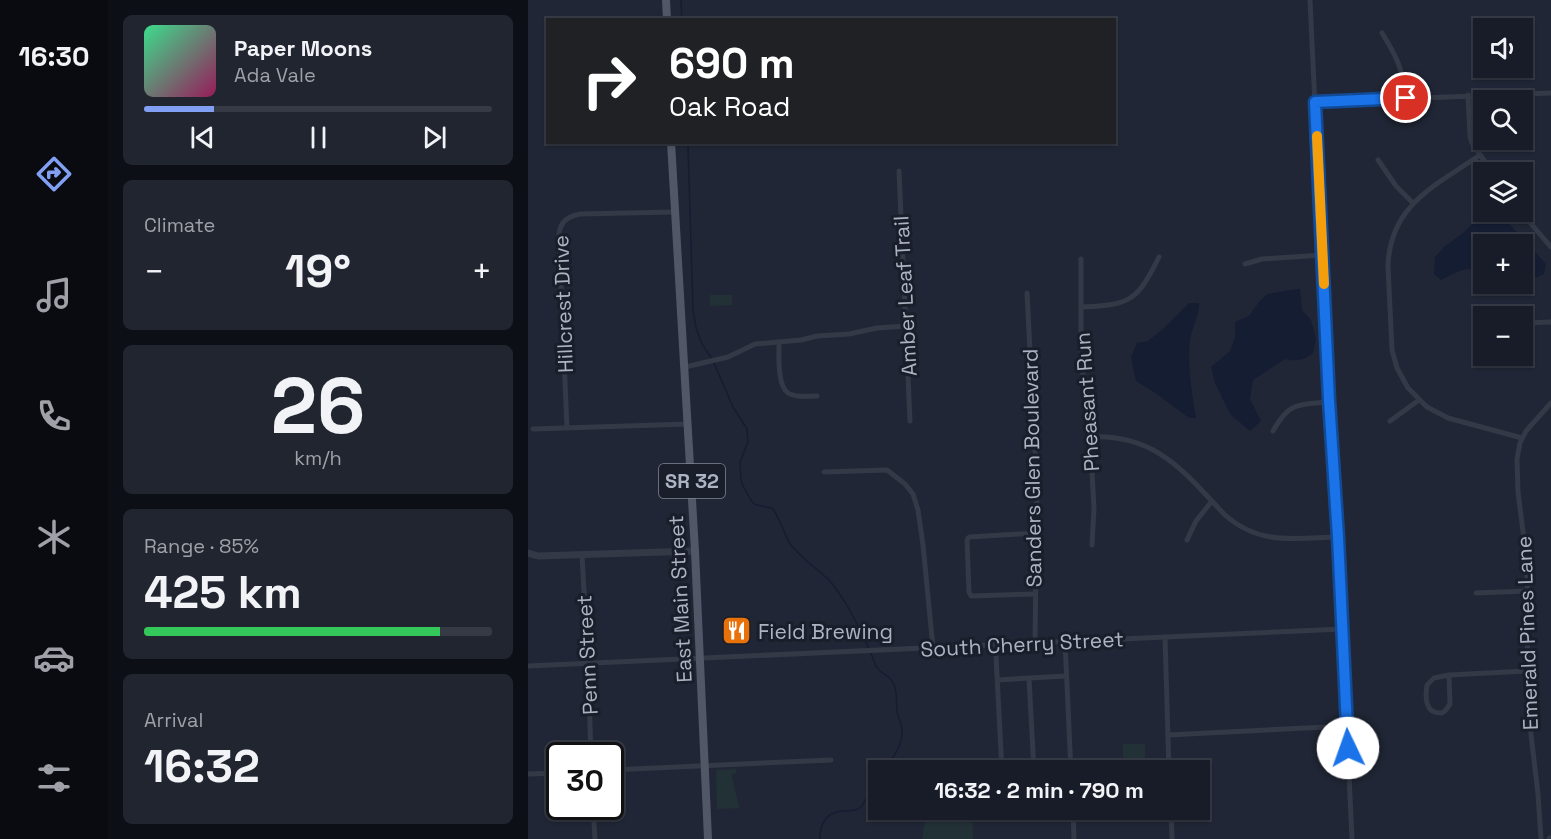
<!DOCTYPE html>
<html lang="en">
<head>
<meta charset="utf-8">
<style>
	:root { --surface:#181c28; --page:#212530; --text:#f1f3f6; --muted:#9fa1a8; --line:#363a45; --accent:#81a0f4 }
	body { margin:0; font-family:"Space Grotesk",sans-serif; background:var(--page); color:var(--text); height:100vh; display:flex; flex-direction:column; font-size:22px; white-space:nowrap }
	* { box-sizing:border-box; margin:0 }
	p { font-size:20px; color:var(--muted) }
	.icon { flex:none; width:33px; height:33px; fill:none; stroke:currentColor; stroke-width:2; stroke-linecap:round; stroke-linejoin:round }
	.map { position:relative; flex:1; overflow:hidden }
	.drawer { display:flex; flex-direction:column; gap:15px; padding:15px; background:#0d0f16; width:420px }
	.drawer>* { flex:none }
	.banner { position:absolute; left:18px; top:18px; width:570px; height:126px; border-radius:0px; box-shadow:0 2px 4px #0004,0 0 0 2px var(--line); background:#202124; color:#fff; overflow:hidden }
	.tools { position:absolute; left:945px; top:18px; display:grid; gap:12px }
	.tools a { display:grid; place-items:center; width:60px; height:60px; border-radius:0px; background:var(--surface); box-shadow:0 2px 4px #0004,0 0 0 2px var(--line); font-size:30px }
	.speed { position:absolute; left:18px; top:742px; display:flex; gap:12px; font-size:30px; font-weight:700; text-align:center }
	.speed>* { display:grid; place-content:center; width:78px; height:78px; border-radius:50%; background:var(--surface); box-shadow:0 2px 4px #0004,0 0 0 2px var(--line); line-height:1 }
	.speed .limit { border:3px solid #111; border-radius:9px; background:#fff; color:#111 }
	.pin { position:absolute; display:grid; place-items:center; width:51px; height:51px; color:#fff; margin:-26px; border:3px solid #fff; border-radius:50%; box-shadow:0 2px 6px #0007 }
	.me { position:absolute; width:66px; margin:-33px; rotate:357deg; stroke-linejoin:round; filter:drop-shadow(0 0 4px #0008) }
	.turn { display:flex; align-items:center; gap:21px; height:126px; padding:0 24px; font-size:27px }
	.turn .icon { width:78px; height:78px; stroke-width:2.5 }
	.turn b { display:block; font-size:42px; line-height:51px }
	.big { font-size:45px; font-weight:600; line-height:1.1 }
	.drawer .card { flex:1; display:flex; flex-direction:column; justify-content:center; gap:9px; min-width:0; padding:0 21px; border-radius:9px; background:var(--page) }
	.drawer .dial { align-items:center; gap:0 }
	.dial b { font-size:78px; line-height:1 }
	.song { display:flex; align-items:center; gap:18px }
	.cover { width:72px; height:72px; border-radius:9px; background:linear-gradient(135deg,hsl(150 70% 55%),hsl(330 70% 35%)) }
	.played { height:6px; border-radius:3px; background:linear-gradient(90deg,var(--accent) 20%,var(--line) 20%) }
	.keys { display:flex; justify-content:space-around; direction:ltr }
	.heat { display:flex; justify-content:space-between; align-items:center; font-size:33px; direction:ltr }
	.charge { height:9px; border-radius:4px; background:linear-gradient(90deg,#34c759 85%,var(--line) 0) }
	.trip { position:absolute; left:340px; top:760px; width:342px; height:60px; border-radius:0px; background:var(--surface); box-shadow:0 2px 4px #0004,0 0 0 2px var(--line); font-weight:600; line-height:60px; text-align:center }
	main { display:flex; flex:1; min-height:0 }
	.menu { display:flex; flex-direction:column; width:108px; justify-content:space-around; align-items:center; background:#0a0b10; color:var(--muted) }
	.menu .icon { width:42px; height:42px }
	.menu .on { color:var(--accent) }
	.menu b { font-size:27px; color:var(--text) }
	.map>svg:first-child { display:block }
	.green { fill:#223136 }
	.water { fill:#141d32 }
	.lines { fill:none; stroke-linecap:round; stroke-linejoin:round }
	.stream { stroke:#141d32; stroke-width:1.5 }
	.minor { stroke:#333946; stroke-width:5 }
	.tertiary { stroke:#333946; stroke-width:7 }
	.primary { stroke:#515766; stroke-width:8 }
	.route-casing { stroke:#114b97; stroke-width:15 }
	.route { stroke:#1a73e8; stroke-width:10 }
	.slow { stroke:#f59e0b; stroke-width:10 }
	.labels { text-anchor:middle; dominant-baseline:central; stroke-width:6; stroke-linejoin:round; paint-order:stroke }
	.shield { fill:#191e2a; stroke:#818695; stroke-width:1.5 }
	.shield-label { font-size:20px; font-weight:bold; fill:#adb3c3 }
	.street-label { font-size:21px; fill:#adb3c3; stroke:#191e2a }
	.poi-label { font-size:21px; fill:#adb3c3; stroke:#191e2a; text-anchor:start }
</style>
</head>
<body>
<main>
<nav class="menu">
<b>16:30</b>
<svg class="icon on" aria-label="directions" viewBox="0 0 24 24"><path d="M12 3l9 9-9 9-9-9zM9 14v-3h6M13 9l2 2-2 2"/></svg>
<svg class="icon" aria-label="music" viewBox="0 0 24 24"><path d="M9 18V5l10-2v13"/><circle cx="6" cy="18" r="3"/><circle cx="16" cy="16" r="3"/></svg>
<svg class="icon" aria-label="phone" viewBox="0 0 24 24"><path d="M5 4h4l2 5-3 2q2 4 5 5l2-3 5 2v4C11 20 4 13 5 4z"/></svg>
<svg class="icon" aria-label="climate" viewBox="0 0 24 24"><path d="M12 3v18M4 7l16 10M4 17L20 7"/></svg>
<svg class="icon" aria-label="car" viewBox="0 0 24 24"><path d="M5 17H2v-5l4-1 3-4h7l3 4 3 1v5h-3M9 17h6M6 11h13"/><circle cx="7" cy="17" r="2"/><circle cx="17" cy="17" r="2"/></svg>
<svg class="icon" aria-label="filters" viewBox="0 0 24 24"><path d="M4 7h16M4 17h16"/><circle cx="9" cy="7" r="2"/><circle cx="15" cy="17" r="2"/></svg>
</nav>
<section class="drawer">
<div class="card">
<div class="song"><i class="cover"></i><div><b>Paper Moons</b><p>Ada Vale</p></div></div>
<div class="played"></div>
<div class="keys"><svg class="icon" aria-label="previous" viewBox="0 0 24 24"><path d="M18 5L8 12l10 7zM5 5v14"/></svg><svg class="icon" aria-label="pause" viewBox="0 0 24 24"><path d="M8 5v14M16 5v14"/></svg><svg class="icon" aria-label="next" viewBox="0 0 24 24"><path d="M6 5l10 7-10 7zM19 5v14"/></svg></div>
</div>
<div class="card"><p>Climate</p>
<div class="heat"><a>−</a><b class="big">19°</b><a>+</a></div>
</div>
<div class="card dial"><b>26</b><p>km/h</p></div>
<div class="card"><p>Range · 85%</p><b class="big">425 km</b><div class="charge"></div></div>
<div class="card"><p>Arrival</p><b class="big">16:32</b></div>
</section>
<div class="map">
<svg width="1023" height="839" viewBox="0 0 1023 839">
	<rect width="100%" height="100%" fill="#202635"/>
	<g class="green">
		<polygon points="182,295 204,295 204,305 182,306"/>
		<polygon points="595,744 617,744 617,758 595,759"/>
		<polygon points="208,769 208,773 204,774 204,777 211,807 213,808 189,809 188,770"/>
		<polygon points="399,810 444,810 445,839 394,839"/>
	</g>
	<g class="water">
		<path d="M956,212H970L1018,264L1016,274L1007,278L995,275L994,244H956L955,270C939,265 927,273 913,280L906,274L907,257L917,246L934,234Z"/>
		<path d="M772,289L774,310L783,320L788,339L785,353C776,360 768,362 757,359L725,380L722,399L733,421L722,431L702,414L687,383L683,367L702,351L707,337V322L721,316L731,302L739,294L762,290Z"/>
		<path d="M661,303H671C672,315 664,327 662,339C659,365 664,393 668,418H661L626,392L608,381L603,357L609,343L620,341L636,328Z"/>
	</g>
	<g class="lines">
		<g class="stream">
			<polyline points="153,0 154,20"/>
			<polyline points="160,145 165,310 168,328 174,344 184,359"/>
			<path d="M186,363L205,407L219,429L220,442L212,462L213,480L215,486L224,502L228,505L244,508C253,519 255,533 263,545C274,559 288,568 301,580C316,597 332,628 341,649"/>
			<path d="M343,653C345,659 347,666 351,670C356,675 362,676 365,683C370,691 368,701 369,711C369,716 372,719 373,724C378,742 365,758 355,771"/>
			<path d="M292,839C292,823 298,812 315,811C323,810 328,812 334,806L351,776"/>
		</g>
		<g class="minor">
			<polyline points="782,0 801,400 810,537 824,839"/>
			<path d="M854,33C869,57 875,70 878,98"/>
			<polyline points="940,95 942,136 944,143 964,172"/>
			<polyline points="787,102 1023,93"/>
			<path d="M952,155C907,186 862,205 860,266L864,350L869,368L880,388L899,407L920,418L994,438"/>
			<polyline points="850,160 868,186 885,203"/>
			<polyline points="371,171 382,421"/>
			<polyline points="993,212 1023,247"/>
			<polyline points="553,259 553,356 562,437 566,508 564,545"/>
			<polyline points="717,264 734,259 795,255"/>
			<polyline points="499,293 509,486 507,643"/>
			<path d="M554,307C603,305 609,301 631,257"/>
			<polyline points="994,323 1023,322"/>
			<path d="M251,342C251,354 249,386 260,393C268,398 280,396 289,396"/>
			<polyline points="157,367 200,357 227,344 273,340 289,336 321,334 349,328 378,326"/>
			<polyline points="862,421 891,400"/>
			<path d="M39,428L31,241C30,225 36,217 52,214L146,212"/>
			<polyline points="5,429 160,424"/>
			<path d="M745,431C761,402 769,405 801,402"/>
			<path d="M562,437C629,434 656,472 697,515C732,546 767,538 810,537"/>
			<polyline points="296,472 359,470 377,484 385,494 390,510 395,545 405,648"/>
			<polyline points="659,540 668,521 684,501"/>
			<polyline points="54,555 60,664 63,756"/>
			<polyline points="948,593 1000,591"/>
			<polyline points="507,594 443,596 441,592 439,541 440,538 442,537 508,533"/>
			<polyline points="637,637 641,771"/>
			<polyline points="537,642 543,771"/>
			<polyline points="468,656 474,771"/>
			<polyline points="0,666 815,629"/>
			<path d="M921,675L922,704L918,710L914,713C897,714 897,698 899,685L906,678Z"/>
			<polyline points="921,675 1000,671"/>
			<polyline points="470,680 501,678"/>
			<polyline points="640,735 819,726"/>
			<polyline points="82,770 303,760"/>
			<polyline points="506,771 501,678 538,676"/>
			<polyline points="0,774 32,773"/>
			<polyline points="65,807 67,839"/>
			<polyline points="545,810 546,839"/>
			<polyline points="643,810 644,839"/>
			<polyline points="1013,839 1010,794 1000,709 999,563 990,492 989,459 992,443 998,431 1023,403"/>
		</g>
		<g class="tertiary">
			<polyline points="0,553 10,556 167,551"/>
			<polyline points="1022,839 1023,839"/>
		</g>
		<g class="primary">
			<polyline points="138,0 139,20"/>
			<polyline points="143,142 167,551 180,839"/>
		</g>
	</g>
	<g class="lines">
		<defs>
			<polyline id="route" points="820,748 810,537 801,400 787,102 878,98"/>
		</defs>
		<use href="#route" class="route-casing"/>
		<use href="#route" class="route"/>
		<polyline class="slow" points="789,136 796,284"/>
	</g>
	<defs>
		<symbol id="restaurant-square" viewBox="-11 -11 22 22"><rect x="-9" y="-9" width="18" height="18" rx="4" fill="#e8710a" stroke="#191e2a"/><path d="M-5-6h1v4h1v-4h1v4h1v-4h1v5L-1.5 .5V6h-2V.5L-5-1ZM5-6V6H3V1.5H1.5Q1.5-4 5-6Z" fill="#fff"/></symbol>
	</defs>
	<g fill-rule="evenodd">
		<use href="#restaurant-square" x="192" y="614" width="33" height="33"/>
	</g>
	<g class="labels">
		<rect class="shield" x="131" y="464" width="66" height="34" rx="4.5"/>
		<g class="shield-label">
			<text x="164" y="481">SR 32</text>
		</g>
		<g class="street-label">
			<text transform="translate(377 296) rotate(-93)">Amber Leaf Trail</text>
			<text transform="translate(35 304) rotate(-92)">Hillcrest Drive</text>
			<text transform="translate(559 402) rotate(-94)">Pheasant Run</text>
			<text transform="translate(504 468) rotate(-91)">Sanders Glen Boulevard</text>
			<text transform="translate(152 599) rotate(-93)">East Main Street</text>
			<text transform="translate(999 633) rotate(-92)">Emerald Pines Lane</text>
			<text transform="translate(494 644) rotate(-3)">South Cherry Street</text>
			<text transform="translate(59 655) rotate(-93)">Penn Street</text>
		</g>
		<g class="poi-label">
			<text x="230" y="631">Field Brewing</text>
		</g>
	</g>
</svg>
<div class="tools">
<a><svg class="icon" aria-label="sound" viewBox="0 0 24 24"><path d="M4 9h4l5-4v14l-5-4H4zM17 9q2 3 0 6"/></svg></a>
<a><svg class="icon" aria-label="search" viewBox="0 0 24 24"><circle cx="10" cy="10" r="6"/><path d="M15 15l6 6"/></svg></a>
<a><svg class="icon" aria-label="layers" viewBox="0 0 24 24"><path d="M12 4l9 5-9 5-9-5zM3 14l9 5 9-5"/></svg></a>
<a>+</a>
<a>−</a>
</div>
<div class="speed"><div class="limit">30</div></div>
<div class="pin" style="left:878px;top:98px;background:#d93025"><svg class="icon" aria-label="arrive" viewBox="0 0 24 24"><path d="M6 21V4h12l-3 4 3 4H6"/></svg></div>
<svg class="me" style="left:820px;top:748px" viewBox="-20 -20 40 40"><circle r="19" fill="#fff"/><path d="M0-13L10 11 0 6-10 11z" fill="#1a73e8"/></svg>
<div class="trip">16:32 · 2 min · 790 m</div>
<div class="banner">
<div class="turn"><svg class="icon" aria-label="right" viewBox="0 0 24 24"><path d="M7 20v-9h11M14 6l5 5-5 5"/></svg><div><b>690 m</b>Oak Road</div></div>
</div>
</div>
</main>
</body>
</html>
